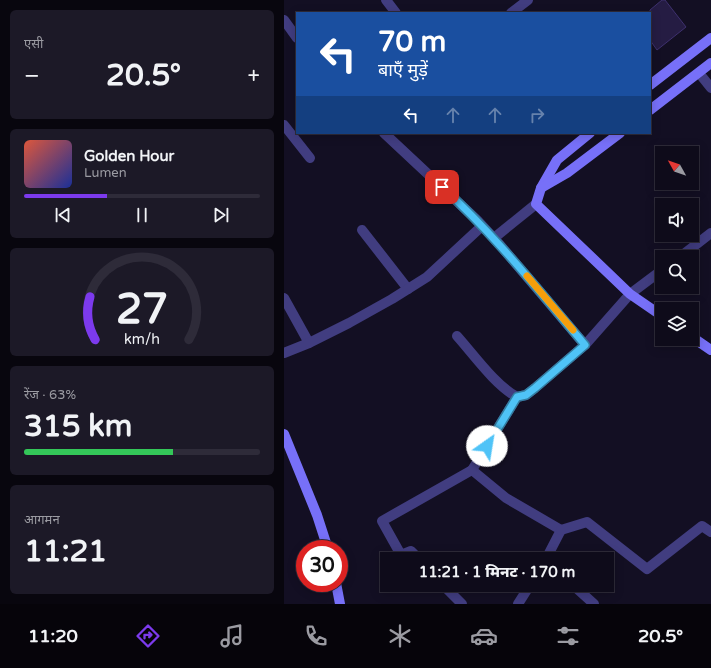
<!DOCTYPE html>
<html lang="hi">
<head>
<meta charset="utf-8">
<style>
	:root { --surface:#0e0b1a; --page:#1c1927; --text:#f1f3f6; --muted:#9b9ba2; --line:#2e2b39; --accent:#7c3aed }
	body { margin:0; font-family:"Varela Round","Noto Sans Devanagari",sans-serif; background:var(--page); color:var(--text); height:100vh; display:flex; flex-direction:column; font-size:15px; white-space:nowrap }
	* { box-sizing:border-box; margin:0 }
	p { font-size:13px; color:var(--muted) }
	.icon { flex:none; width:22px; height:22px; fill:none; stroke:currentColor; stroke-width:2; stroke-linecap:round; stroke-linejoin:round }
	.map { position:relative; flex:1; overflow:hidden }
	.sheet { display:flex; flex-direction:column; gap:10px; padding:10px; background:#08060e; width:284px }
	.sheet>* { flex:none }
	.banner { position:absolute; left:12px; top:12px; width:355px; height:122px; border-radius:0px; box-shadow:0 2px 10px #0003,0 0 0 1px var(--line); background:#1a4fa0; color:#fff; overflow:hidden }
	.needle { width:26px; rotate:310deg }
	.controls { position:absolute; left:371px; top:146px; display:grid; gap:8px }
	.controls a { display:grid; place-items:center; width:44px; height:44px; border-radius:0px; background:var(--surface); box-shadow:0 2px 10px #0003,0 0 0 1px var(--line); font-size:20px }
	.speed { position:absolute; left:12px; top:540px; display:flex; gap:8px; font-size:20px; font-weight:700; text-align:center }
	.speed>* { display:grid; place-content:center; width:52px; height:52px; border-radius:50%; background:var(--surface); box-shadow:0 2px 10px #0003,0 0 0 1px var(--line); line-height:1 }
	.speed .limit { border:6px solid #d22; background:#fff; color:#111 }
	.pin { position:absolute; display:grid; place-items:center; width:34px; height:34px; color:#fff; margin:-17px; border-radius:8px; box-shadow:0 2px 6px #0006 }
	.me { position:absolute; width:44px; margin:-22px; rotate:32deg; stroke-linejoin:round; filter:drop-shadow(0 0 3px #0008) }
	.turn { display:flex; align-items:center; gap:14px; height:84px; padding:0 16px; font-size:18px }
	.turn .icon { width:52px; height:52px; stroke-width:2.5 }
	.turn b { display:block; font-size:28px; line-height:34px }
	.lanes { display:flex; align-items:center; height:38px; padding:0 16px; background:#0003; justify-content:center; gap:20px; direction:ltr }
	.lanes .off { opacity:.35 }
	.big { font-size:30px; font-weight:800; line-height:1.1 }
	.sheet .tile { flex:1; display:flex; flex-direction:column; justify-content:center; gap:6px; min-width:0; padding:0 14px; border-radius:6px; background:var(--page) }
	.sheet .dial { align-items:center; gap:0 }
	.dial svg { height:104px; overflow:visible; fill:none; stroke:var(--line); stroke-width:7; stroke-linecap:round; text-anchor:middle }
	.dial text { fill:var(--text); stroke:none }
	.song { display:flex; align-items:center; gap:12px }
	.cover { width:48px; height:48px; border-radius:6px; background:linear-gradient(135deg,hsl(10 70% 55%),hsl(230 70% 35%)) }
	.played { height:4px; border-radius:2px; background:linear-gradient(90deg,var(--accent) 35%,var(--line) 35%) }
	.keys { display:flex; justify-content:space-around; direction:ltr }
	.heat { display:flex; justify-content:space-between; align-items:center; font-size:22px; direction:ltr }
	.charge { height:6px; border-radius:3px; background:linear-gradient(90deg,#34c759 63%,var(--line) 0) }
	.trip { position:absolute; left:96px; top:552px; width:234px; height:40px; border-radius:0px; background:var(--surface); box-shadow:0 2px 10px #0003,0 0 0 1px var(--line); font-weight:800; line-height:40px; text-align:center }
	.menu { display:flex; height:64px; justify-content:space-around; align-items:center; background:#06040a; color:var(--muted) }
	.menu .icon { width:28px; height:28px }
	.menu .current { color:var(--accent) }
	.menu b { font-size:18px; color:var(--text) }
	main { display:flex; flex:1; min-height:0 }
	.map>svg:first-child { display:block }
	.building { fill:#251c43; stroke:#3e306e }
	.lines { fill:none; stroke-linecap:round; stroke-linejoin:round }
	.street { stroke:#413d80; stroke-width:10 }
	.secondary { stroke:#7770f8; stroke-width:10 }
	.route-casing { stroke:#337fa1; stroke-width:10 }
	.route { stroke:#4fc3f7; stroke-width:7 }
	.slow { stroke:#f59e0b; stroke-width:7 }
</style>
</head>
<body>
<main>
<section class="sheet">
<div class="tile"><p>एसी</p>
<div class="heat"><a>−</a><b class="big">20.5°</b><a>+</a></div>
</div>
<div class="tile">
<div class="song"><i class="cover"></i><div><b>Golden Hour</b><p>Lumen</p></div></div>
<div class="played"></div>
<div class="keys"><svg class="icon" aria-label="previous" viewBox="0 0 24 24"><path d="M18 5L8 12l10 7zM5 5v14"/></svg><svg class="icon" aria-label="pause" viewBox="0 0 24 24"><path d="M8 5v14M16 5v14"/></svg><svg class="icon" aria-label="next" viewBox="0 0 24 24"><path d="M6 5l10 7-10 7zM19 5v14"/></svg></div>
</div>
<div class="tile dial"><svg viewBox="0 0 100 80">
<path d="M14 69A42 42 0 1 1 86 69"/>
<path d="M14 69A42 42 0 0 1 10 36" stroke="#7c3aed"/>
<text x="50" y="56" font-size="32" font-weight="700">27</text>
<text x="50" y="72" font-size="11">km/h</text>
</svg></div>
<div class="tile"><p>रेंज · 63%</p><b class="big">315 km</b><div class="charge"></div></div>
<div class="tile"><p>आगमन</p><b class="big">11:21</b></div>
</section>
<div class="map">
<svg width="427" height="604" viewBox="0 0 427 604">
	<rect width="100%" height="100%" fill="#130f23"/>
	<polygon class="building" points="378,0 381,0 402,27 373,50 366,40 366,10"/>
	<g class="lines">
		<g class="street">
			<polyline points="102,0 112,13"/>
			<polyline points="227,13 244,0"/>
			<polyline points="0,20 13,38"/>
			<polyline points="415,73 427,88"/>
			<polyline points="0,125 26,158"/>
			<polyline points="100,133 193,220 216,245 301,345 346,294 378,270"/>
			<polyline points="78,230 124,289"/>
			<polyline points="210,238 252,204"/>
			<polyline points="396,257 427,233"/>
			<polyline points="0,298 25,343"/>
			<path d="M173,336C190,355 211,385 233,397L242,395L251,388L301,345"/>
			<polyline points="0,353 25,343 65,323 108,299 143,277 198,226"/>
			<polyline points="233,397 188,470 222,498 277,530 262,559"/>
			<polyline points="277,530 303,522 363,569 418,526 427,532"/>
			<polyline points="135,559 127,551 117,555 98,521 188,470"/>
			<polyline points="159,585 178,604"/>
			<polyline points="289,585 310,604"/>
			<polyline points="234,604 246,585"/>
		</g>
		<g class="secondary">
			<polyline points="366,85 427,38"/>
			<polyline points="366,110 427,63"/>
			<polyline points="306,133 273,160 257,188 252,204 346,294 378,316"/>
			<polyline points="257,188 283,173 336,133"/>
			<polyline points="408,337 427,350"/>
			<polyline points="0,434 33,515 44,549"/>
			<polyline points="52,583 56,604"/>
		</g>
	</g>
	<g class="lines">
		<defs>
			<path id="route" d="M158,187C211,235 255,291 301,345L251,388L242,395L233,397L203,446"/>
		</defs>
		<use href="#route" class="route-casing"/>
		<use href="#route" class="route"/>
		<polyline class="slow" points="243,276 289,330"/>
	</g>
</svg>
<div class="controls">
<a><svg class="needle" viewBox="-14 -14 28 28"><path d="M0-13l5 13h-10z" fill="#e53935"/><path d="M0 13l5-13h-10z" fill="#9b9ba2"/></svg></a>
<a><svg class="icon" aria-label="sound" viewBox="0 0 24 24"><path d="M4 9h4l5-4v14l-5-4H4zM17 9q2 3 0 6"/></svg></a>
<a><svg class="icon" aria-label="search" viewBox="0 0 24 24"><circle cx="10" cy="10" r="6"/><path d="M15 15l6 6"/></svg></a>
<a><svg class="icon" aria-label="layers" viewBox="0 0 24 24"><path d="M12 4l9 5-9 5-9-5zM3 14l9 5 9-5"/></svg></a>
</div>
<div class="speed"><div class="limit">30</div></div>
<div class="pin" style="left:158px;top:187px;background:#d93025"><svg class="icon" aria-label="arrive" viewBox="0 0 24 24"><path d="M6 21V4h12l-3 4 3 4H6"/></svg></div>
<svg class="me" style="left:203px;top:446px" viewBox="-20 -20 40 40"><circle r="19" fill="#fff"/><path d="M0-13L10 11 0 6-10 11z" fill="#4fc3f7"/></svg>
<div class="trip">11:21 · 1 मिनट · 170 m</div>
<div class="banner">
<div class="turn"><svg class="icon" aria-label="left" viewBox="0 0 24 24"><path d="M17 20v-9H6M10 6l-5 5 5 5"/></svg><div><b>70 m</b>बाएँ मुड़ें</div></div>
<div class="lanes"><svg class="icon" aria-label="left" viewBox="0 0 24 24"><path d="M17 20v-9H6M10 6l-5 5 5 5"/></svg><svg class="icon off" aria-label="ahead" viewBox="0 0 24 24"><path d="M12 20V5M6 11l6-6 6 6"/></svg><svg class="icon off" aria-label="ahead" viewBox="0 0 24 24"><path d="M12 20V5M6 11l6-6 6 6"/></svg><svg class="icon off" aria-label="right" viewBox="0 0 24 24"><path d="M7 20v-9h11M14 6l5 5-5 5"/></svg></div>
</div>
</div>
</main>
<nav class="menu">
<b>11:20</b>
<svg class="icon current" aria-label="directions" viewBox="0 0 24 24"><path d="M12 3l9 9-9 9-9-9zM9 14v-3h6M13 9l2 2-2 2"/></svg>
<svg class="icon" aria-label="music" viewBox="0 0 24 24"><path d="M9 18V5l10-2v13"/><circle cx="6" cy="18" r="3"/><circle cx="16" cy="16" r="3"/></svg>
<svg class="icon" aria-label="phone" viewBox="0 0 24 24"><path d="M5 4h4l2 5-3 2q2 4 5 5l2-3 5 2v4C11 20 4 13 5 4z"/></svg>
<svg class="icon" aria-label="climate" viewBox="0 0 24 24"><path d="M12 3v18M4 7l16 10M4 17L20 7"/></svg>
<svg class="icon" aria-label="car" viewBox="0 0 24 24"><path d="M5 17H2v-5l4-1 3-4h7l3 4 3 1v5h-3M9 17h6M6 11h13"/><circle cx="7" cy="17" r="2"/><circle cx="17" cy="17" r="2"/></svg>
<svg class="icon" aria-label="filters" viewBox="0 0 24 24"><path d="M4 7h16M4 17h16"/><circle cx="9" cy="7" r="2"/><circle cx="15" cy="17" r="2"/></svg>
<b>20.5°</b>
</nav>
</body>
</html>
